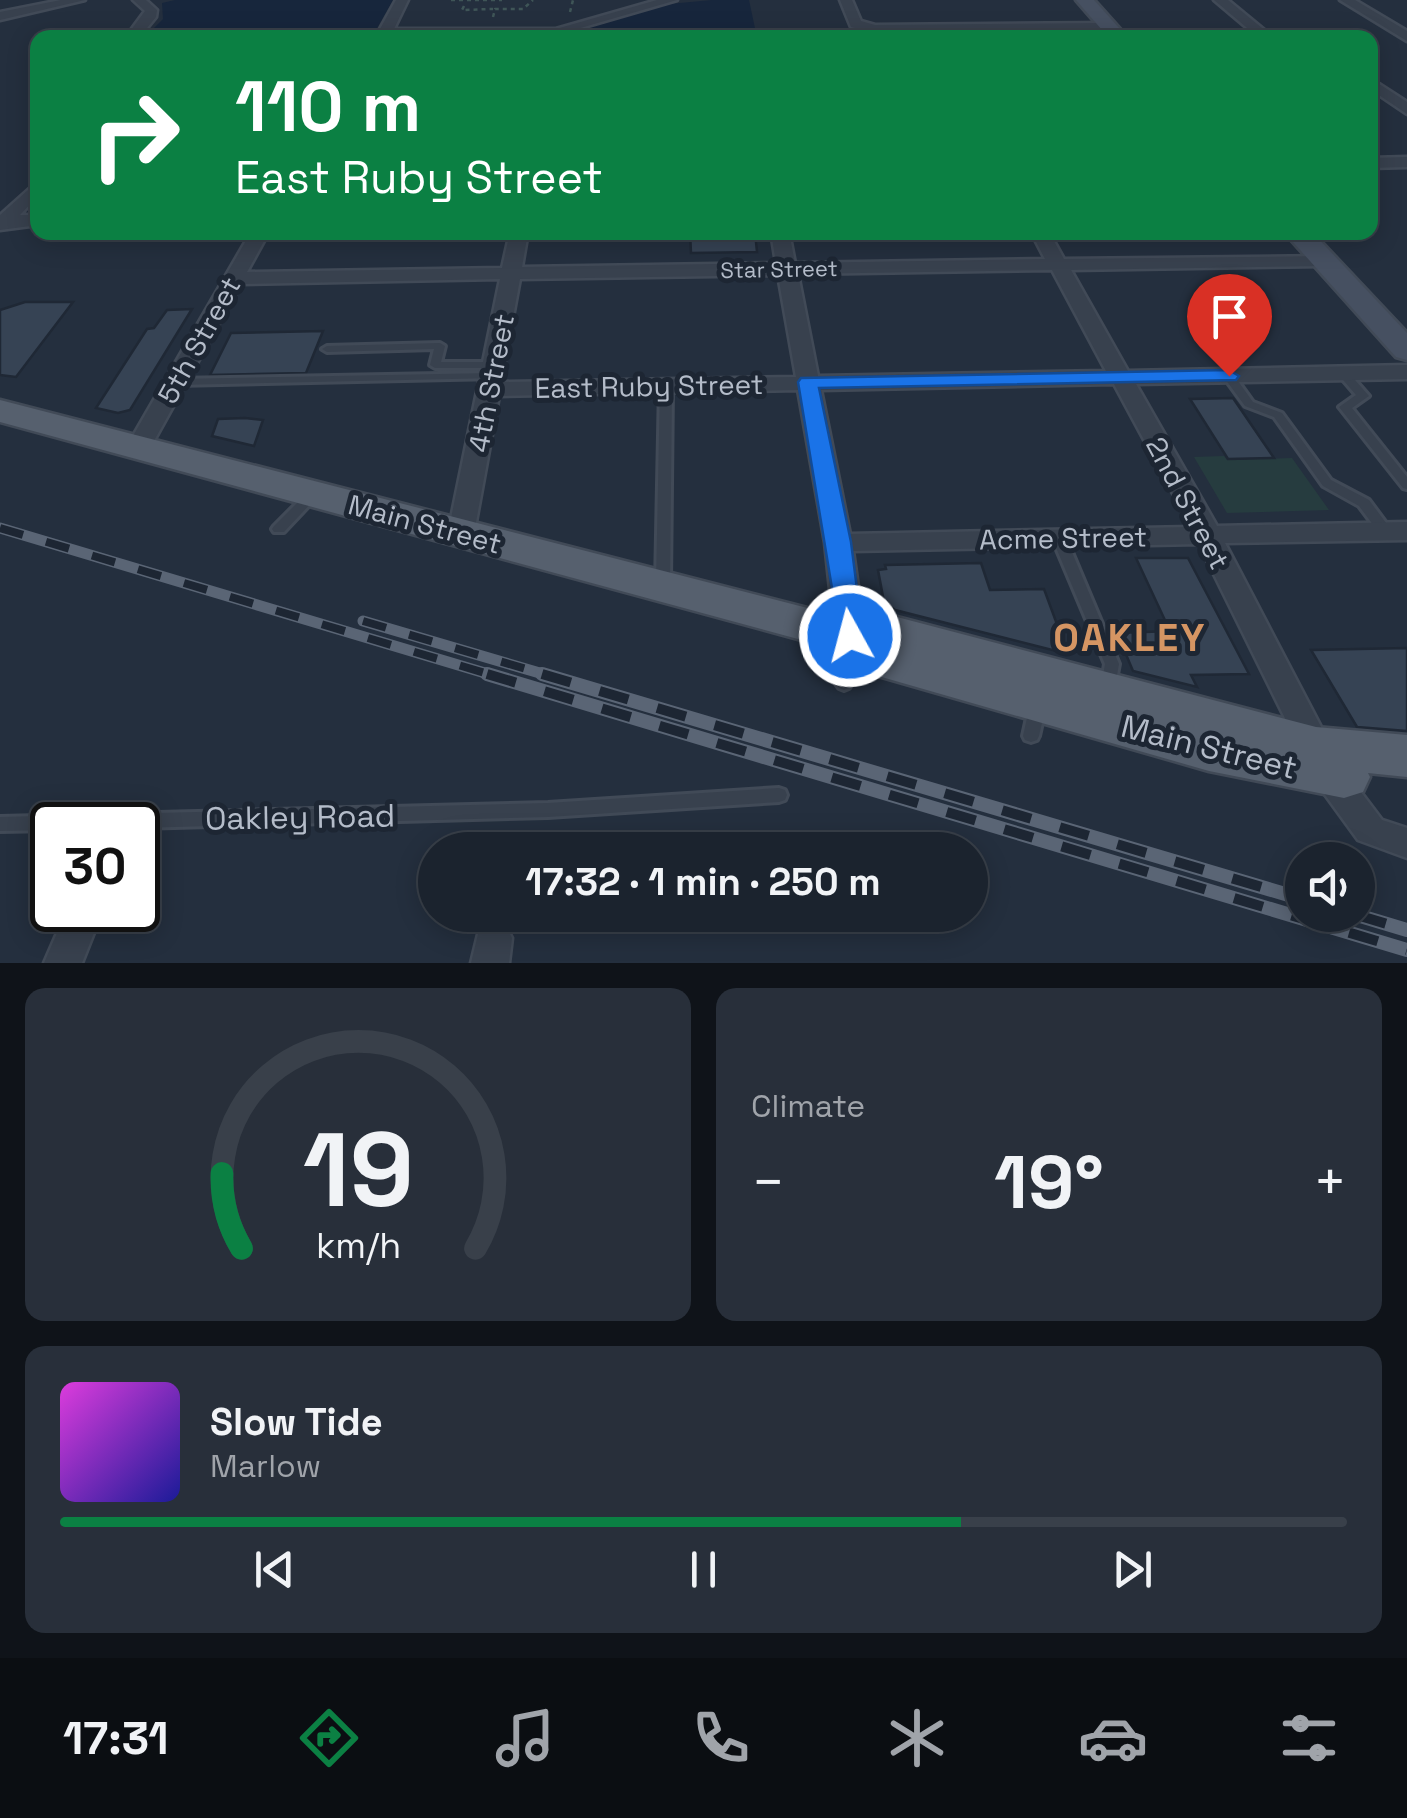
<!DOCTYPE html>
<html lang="en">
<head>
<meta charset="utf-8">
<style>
	:root { --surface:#1b232e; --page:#282f3a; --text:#f1f3f6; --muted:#a0a4aa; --line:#39404a; --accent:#0b8043 }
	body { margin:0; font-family:"Space Grotesk",sans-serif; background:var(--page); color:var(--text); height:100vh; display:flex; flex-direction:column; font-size:38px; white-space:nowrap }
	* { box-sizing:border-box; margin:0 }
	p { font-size:32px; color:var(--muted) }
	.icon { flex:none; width:55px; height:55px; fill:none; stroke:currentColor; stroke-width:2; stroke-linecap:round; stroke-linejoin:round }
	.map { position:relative; height:963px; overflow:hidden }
	.details { display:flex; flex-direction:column; gap:25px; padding:25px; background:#0f1319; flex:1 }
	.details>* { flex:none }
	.hud { position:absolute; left:30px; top:30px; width:1348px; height:210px; border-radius:20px; box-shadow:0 5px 25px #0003,0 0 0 2px var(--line); background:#0b8043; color:#fff; overflow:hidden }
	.controls { position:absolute; left:1285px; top:842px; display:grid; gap:20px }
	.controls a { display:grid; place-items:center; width:90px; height:90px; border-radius:50%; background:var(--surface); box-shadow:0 5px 25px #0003,0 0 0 2px var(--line); font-size:50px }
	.speed { position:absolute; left:30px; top:802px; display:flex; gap:20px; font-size:50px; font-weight:700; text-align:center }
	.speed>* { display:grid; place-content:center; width:130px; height:130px; border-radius:50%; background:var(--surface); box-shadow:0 5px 25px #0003,0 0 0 2px var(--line); line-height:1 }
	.speed .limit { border:5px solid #111; border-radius:15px; background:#fff; color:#111 }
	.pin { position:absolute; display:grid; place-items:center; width:85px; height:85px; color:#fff; margin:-102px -42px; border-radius:50% 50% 50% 0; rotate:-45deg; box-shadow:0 0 10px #0007 }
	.pin .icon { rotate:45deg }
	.me { position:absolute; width:110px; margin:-55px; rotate:353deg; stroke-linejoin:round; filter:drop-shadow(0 0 8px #0008) }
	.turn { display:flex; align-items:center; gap:35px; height:210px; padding:0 40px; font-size:45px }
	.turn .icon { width:130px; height:130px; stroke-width:2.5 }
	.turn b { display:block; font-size:70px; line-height:85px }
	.big { font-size:75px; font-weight:700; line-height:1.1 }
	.details .card { flex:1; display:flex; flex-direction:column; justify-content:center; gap:15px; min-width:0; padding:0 35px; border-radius:20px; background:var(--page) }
	.details .dial { align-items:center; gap:0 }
	.dial svg { height:260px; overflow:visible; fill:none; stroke:var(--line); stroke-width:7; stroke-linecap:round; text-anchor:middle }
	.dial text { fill:var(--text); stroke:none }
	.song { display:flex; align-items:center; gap:30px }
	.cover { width:120px; height:120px; border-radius:15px; background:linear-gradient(135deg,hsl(300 70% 55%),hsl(240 70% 35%)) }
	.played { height:10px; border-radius:5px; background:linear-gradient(90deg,var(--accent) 70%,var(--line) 70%) }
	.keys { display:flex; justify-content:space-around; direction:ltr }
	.heat { display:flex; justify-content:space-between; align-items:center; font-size:55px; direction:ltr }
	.details .tiles { flex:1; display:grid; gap:25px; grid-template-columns:1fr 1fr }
	.card:last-child { grid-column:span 2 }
	.trip { position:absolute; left:418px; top:832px; width:570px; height:100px; border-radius:50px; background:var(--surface); box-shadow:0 5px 25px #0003,0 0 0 2px var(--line); font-weight:700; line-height:100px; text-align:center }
	.tab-bar { display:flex; height:160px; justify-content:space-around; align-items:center; background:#0b0e12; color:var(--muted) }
	.tab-bar .icon { width:70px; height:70px }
	.tab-bar .on { color:var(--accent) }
	.tab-bar b { font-size:45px; color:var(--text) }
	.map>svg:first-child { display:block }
	.green { fill:#263c3f }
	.water { fill:#17263c }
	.building { fill:#364354; stroke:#1f2835; stroke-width:2.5 }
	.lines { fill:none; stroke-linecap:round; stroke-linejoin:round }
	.service-casing { stroke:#414a57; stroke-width:6 }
	.minor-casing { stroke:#414a57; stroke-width:5 }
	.secondary-casing { stroke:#414a57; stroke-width:5 }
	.primary-casing { stroke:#414a57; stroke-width:5 }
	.path { stroke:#3f5557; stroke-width:2.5; stroke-dasharray:4 4; stroke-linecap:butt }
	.service { fill:#38414e; fill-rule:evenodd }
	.minor { fill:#38414e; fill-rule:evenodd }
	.secondary { fill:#465061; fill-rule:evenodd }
	.primary { fill:#56606e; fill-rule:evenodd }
	.rail-far1-casing { stroke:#5a6575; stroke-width:11 }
	.rail-casing { stroke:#5a6575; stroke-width:14 }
	.rail-far1 { stroke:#1d2633; stroke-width:8; stroke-dasharray:24; stroke-linecap:butt }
	.rail { stroke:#1d2633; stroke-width:10; stroke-dasharray:30; stroke-linecap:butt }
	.route { fill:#1a73e8; stroke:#114b97; stroke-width:2.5 }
	.labels { text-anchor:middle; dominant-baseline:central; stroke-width:10; stroke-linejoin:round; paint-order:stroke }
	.far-street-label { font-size:22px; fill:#b4bcc9; stroke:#1d2633 }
	.street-label { font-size:28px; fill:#b4bcc9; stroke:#1d2633 }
	.near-street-label { font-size:32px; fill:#b4bcc9; stroke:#1d2633 }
	.district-label { font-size:38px; font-weight:bold; letter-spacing:2.5px; fill:#d59563; stroke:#1d2633 }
</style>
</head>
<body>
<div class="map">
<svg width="1407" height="963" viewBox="0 0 1407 963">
	<rect width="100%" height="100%" fill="#242f3e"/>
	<polygon class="green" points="1224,456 1227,460 1292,458 1329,510 1227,513 1194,457"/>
	<g class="water">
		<polygon points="175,0 393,0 372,37 145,37 163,19 162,3"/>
		<polygon points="712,0 749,0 756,33 571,35 577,30 669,4"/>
	</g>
	<g class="building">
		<polygon points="690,232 755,232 757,252 691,253"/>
		<polygon points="25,302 73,302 16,377 0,375 0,310"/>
		<polygon points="192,309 130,410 118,413 96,408 147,329 154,328 167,310"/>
		<polygon points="323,331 306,373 210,375 231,333"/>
		<polygon points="1233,398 1274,458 1228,459 1190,399"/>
		<polygon points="245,418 263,420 254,446 212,436 218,419"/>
		<polygon points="1136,558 1188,558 1249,674 1191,675 1197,687 1133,671 1117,633 1170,631"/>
		<polygon points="981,563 990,590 1044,589 1068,654 895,610 884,602 878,570 886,569 885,565"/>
		<polygon points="1407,648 1407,731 1357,727 1311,650"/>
	</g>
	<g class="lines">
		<defs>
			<g id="service">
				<polygon points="440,343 445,346 441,362 495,362 500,365 495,368 435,368 430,365 434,349 327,352 322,349 327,346"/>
				<polygon points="1344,371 1348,372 1369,396 1352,408 1407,477 1407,489 1403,488 1339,407 1356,395 1338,374"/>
				<polygon points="493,373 497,374 499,376 497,378 176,385 170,382 176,379"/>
				<polygon points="1229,373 1233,374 1253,402 1282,413 1331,480 1369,500 1392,531 1390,534 1380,534 1359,506 1323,486 1274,417 1245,406 1223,376"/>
				<polygon points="666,383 672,386 670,584 668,587 658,587 656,584 660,386"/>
				<polygon points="312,491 318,495 316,498 284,532 274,532 272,529 274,526 308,492"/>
				<polygon points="1059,534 1066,538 1119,664 1114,691 1109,693 1104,691 1101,687 1105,664 1052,538"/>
				<polygon points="857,649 862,650 864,654 852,684 849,688 844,690 839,688 836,684 850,654 852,650"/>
				<polygon points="1038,698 1043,700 1046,704 1039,736 1037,740 1031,742 1025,740 1023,736 1030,704 1033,700"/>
				<polygon points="779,788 785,790 787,795 785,800 779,802 548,817 138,828 138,825 52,825 52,830 0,831 0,817 548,803"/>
			</g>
			<g id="minor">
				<polygon points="61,0 85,0 0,20 0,12"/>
				<polygon points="133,0 146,0 157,10 156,17 139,38 125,38 145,11"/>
				<polygon points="396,0 408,0 394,29 556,29 657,0 677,0 577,29 565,38 391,37 380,29"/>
				<polygon points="840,0 852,0 861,21 875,25 1110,23 1116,27 1110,31 875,33 851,27"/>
				<polygon points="1214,0 1228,0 1274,38 1259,38"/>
				<polygon points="1340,0 1355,0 1407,31 1407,41"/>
				<polygon points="1370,78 1407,102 1407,114 1370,89"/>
				<polygon points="1407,157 1407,167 1370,168 1370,158"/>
				<polygon points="38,181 38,196 20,215 38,215 38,225 0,230 0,215"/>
				<path d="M251,232H269L247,272L502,268L510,232H528L522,267L776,263L771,232H789L795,263L1045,259L1031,232H1049L1064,259L1330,256V264L1323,266L1071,270L1128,371L1407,365V379L1136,384L1217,526L1407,522V540L1225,543L1342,767L1382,820L1407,828V858L1358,840L1318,785L1199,544L853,551L865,636L860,643L850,646L840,643L835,636L825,543L798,390L499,396L474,533L470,539H452L448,533L500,279L241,284L150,448L138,455L129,453L126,448ZM1052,270L1106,371L818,376L798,274ZM778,275L796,377L501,382L520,279ZM1114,384L1191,527L850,534L821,390Z"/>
				<polygon points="67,910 103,910 82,963 44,963"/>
				<polygon points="493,921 506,926 512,938 509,963 471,963 480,926"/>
			</g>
			<g id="secondary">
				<polygon points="1076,0 1094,0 1128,38 1109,38"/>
				<polygon points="1284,232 1312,232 1407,333 1407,360 1396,357"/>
			</g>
			<polygon id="primary" points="0,400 850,619 878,612 1316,727 1407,735 1407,777 1368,773 1370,777 1363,792 1344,798 1209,771 840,665 831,648 0,422"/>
		</defs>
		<use href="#service" class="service-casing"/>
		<use href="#minor" class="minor-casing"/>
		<use href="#secondary" class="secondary-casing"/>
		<use href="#primary" class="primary-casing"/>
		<g class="path">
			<polyline points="451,0 502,0"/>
			<polyline points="464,6 462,10 493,9"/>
			<polyline points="570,12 573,0"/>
			<polyline points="493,17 495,9 523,9 533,0"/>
		</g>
		<use href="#service" class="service"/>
		<use href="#minor" class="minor"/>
		<use href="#secondary" class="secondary"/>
		<use href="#primary" class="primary"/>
		<defs>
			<g id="rail-far1">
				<polyline points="0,528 495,676"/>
				<polyline points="363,621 550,676"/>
			</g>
			<g id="rail">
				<polyline points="487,674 1407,950"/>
				<polyline points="542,674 1302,899"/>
				<polyline points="1357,915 1407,930"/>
			</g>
		</defs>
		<use href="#rail-far1" class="rail-far1-casing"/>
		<use href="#rail" class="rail-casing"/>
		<use href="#rail-far1" class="rail-far1"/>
		<use href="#rail" class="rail"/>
	</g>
	<polygon class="route" points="1229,370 1239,376 1236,380 819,388 851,542 863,636 860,643 841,643 798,382 801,378"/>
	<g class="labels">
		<g class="far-street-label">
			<text transform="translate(779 269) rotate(-1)">Star Street</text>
		</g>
		<g class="street-label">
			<text transform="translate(199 340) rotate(-61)">5th Street</text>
			<text transform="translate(491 383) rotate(-79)">4th Street</text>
			<text transform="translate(649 386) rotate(-1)">East Ruby Street</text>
			<text transform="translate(1188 503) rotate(62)">2nd Street</text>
			<text transform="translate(425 524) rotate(15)">Main Street</text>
			<text transform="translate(1063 538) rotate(-1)">Acme Street</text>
		</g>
		<g class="near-street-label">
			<text transform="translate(1209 747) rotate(14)">Main Street</text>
			<text transform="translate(300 817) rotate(-1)">Oakley Road</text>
		</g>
		<g class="district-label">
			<text x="1130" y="638">OAKLEY</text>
		</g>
	</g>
</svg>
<div class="controls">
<a><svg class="icon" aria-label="sound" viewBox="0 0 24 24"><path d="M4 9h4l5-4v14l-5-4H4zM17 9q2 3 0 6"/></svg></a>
</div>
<div class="speed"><div class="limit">30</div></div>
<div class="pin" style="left:1229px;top:376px;background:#d93025"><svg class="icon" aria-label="arrive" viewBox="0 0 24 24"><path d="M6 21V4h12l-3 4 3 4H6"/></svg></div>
<svg class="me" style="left:850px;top:636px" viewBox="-20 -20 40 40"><circle r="17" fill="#1a73e8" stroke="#fff" stroke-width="3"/><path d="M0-11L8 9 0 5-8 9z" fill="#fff"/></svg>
<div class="trip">17:32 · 1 min · 250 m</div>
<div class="hud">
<div class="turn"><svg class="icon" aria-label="right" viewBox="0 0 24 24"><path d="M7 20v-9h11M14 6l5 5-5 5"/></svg><div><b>110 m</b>East Ruby Street</div></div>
</div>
</div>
<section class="details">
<div class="tiles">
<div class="card dial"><svg viewBox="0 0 100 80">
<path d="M14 69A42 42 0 1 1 86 69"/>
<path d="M14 69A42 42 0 0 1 8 46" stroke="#0b8043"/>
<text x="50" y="56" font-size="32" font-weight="700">19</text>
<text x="50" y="72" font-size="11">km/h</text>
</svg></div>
<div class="card"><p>Climate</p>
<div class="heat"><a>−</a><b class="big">19°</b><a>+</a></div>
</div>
<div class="card">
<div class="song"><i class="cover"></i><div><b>Slow Tide</b><p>Marlow</p></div></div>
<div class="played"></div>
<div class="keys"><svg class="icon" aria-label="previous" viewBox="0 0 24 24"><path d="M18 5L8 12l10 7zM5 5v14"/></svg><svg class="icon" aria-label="pause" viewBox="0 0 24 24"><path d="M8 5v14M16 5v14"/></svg><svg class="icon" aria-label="next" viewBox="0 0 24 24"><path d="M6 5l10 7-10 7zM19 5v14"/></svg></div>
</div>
</div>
</section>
<nav class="tab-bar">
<b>17:31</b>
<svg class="icon on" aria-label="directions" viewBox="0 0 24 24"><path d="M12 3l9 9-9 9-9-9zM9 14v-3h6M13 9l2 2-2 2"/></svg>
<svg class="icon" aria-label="music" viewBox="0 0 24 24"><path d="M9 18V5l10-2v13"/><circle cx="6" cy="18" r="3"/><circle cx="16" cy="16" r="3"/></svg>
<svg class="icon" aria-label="phone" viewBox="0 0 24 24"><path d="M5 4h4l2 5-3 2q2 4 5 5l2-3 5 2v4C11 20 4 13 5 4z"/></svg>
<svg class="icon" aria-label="climate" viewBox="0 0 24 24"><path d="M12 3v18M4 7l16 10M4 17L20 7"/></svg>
<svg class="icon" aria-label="car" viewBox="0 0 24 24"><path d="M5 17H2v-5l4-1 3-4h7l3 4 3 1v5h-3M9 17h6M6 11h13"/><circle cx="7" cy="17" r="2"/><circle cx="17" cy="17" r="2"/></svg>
<svg class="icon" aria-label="filters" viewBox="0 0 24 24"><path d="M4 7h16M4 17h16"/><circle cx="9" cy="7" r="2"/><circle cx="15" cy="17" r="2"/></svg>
</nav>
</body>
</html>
